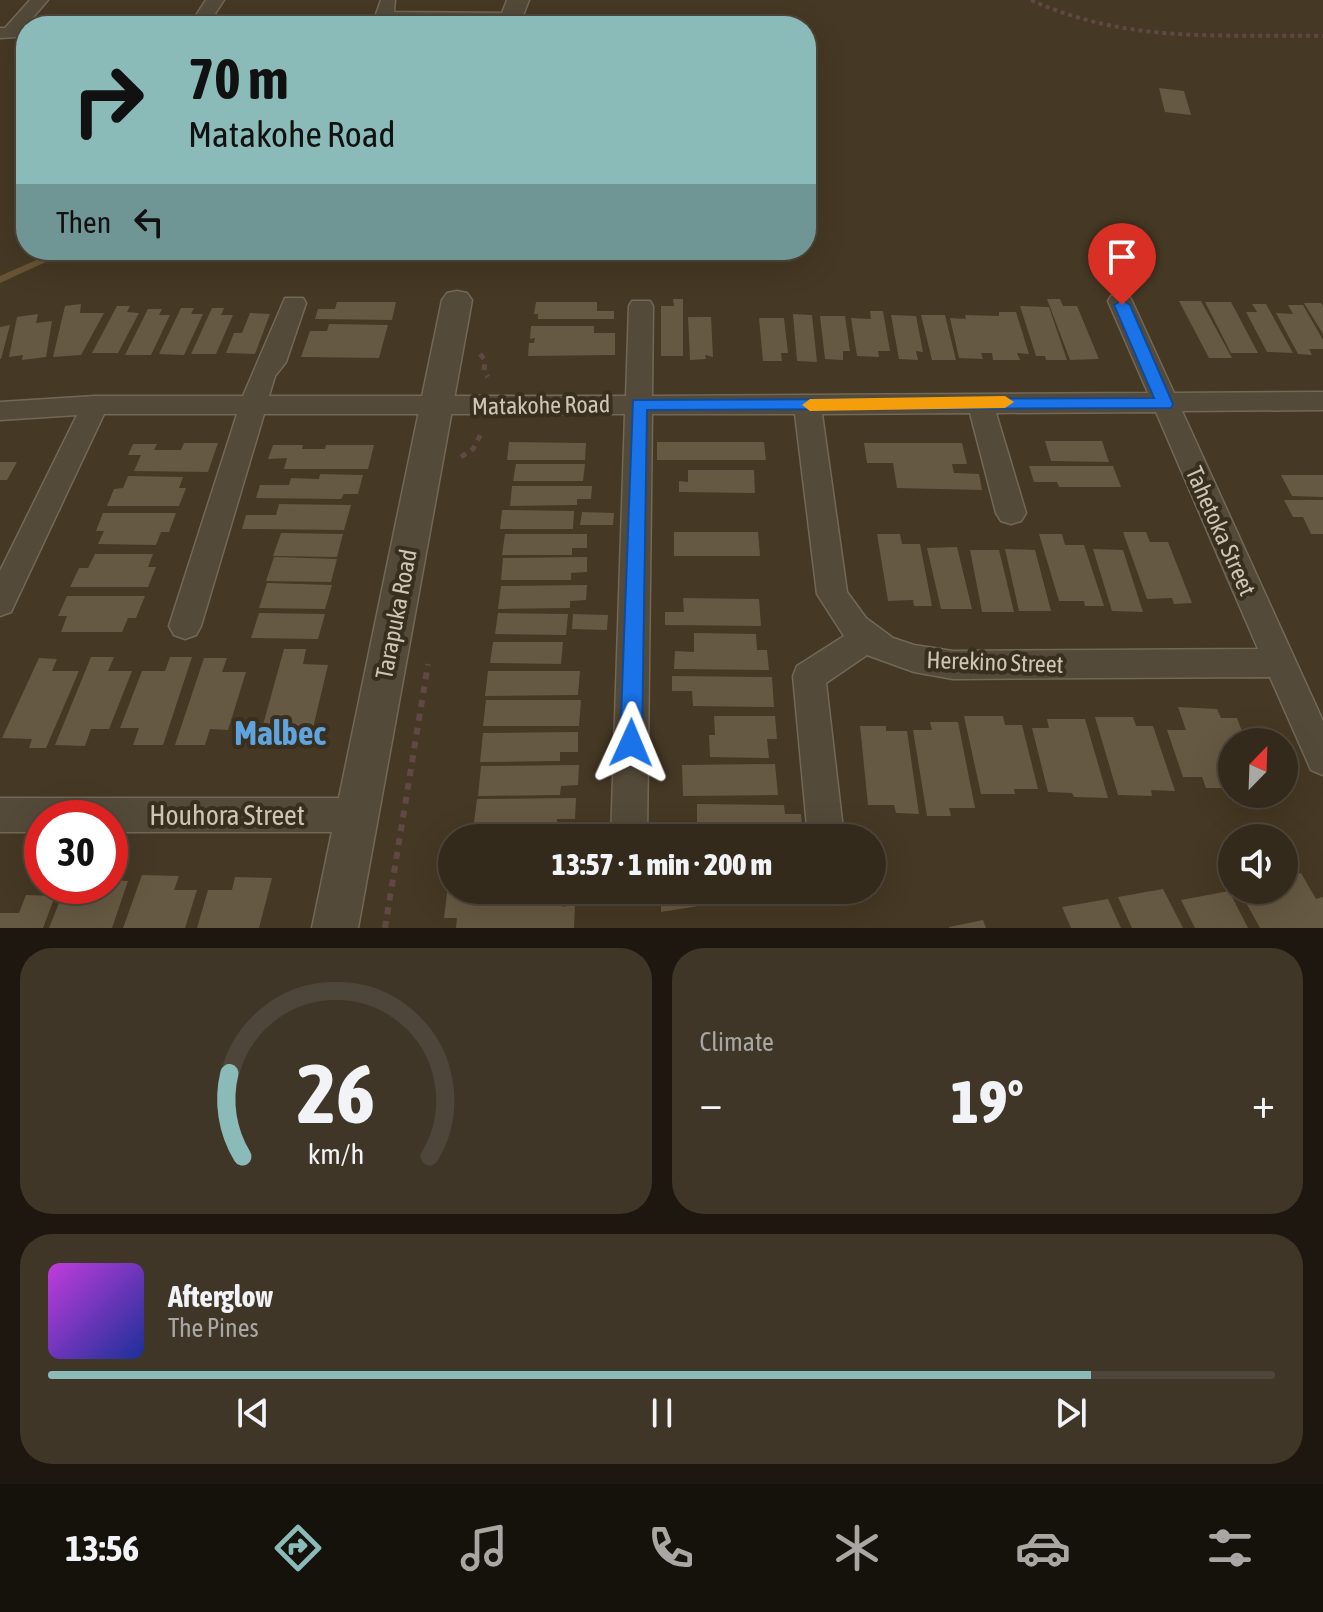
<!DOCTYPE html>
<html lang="en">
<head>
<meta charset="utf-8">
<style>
	:root { --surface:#342a1b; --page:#3f3628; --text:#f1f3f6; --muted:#a9a7a3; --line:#4e463a; --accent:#8bbbb9 }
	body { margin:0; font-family:"Asap Condensed",sans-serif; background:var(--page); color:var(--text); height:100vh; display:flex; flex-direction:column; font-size:30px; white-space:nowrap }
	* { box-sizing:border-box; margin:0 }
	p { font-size:26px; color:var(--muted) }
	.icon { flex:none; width:44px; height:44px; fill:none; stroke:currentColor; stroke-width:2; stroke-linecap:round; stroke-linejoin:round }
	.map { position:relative; height:928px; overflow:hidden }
	.drawer { display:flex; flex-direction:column; gap:20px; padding:20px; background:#1d170f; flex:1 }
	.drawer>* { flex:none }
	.banner { position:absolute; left:16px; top:16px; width:800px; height:244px; border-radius:32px; box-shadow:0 8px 32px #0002,0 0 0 2px var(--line); background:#8bbbb9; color:#111; overflow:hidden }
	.needle { width:52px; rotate:23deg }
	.tools { position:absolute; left:1218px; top:728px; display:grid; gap:16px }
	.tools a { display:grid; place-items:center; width:80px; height:80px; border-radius:50%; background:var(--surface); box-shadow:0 8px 32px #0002,0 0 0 2px var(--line); font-size:40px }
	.speed { position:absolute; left:24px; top:800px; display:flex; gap:16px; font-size:40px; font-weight:700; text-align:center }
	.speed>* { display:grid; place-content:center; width:104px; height:104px; border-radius:50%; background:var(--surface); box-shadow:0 8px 32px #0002,0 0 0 2px var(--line); line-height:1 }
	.speed .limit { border:12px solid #d22; background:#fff; color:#111 }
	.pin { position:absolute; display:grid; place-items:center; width:68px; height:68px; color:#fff; margin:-82px -34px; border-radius:50% 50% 50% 0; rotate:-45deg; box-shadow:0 0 8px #0007 }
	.pin .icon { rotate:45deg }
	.me { position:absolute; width:88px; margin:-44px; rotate:1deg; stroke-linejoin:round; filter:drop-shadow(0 0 6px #0008) }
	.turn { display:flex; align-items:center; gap:28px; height:168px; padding:0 40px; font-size:36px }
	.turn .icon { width:104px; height:104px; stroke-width:2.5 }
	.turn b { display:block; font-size:56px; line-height:68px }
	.then { display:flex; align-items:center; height:76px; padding:0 40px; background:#0003; gap:16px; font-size:30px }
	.big { font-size:60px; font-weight:800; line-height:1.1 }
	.drawer .tile { flex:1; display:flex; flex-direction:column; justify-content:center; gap:12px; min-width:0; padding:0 28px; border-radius:32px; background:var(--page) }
	.drawer .dial { align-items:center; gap:0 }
	.dial svg { height:208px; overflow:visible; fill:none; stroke:var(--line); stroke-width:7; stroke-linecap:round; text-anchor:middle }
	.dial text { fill:var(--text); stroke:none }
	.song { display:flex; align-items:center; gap:24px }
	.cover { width:96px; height:96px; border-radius:12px; background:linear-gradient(135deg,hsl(290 70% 55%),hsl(230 70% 35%)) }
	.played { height:8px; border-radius:4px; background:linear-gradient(90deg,var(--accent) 85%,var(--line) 85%) }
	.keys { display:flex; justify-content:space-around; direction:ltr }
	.heat { display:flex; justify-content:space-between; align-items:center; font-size:44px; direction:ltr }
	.drawer .tiles { flex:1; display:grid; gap:20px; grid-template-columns:1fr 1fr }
	.tile:last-child { grid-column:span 2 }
	.trip { position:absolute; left:438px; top:824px; width:448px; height:80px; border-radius:40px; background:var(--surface); box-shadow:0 8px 32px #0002,0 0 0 2px var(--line); font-weight:800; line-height:80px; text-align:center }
	.menu { display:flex; height:128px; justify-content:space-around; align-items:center; background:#15110b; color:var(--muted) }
	.menu .icon { width:56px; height:56px }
	.menu .on { color:var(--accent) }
	.menu b { font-size:36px; color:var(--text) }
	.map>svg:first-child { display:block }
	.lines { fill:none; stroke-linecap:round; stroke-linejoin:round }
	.stream { fill:#685434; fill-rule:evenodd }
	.building { fill:#665943 }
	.minor-casing { stroke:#716857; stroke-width:3 }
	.tertiary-casing { stroke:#716857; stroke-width:3 }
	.path-far2 { stroke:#614845; stroke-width:4; stroke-dasharray:4 4; stroke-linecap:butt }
	.path-far1 { stroke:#614845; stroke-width:5; stroke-dasharray:6 6; stroke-linecap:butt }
	.path { stroke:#614845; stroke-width:6; stroke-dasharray:7 7; stroke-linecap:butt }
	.minor { fill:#544a39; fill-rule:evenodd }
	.tertiary { fill:#544a39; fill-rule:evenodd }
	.route { fill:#1a73e8; stroke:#114b97; stroke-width:2 }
	.slow { fill:#f59e0b }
	.labels { text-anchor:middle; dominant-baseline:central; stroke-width:8; stroke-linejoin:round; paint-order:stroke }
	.street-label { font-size:24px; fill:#cdc5b6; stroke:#392f1e }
	.near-street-label { font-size:28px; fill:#cdc5b6; stroke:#392f1e }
	.near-quarter-label { font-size:34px; font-weight:bold; fill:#60a4df; stroke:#392f1e }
</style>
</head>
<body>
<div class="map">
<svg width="1323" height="928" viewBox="0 0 1323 928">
	<rect width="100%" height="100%" fill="#453824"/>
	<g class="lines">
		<polygon class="stream" points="59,250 72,250 0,283 0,276"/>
	</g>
	<g class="building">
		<polygon points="1159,88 1184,91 1191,115 1165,112"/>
		<polygon points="673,299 683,299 683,356 661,356 661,306 674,306"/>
		<polygon points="1047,299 1060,299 1063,306 1077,306 1099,359 1070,360"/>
		<polygon points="1179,301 1201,301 1232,358 1209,358"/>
		<polygon points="337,302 396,302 392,320 315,319 318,309 335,309"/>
		<polygon points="536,302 597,302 597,311 614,311 614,319 538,319 538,314 534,314"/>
		<polygon points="1205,302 1231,302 1258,353 1231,353"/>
		<polygon points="1304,303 1321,303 1323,306 1323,334"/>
		<polygon points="81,304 80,313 104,313 81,355 53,357 65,306"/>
		<polygon points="1252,304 1266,304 1293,353 1267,352 1246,312 1257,312"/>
		<polygon points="1288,305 1303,305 1323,340 1323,349 1309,349 1312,355 1298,354 1276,313 1293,314"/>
		<polygon points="117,306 130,306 127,312 139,313 118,353 92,353"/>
		<polygon points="1020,306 1049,307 1067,360 1046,360 1045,356 1036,356"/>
		<polygon points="181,308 194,308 191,314 203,314 184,355 159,354"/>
		<polygon points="212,308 224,308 221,315 233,315 216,354 191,354"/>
		<polygon points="148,309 162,309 159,315 170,315 151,355 125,355"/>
		<polygon points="870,311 883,311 890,351 878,351 879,357 857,356 851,318 871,319"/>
		<polygon points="999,312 1016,312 1029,354 1017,353 1020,360 993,360 992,353 981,353 983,359 959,358 950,318 966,319 965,315 999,316"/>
		<polygon points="250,313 270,314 255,354 226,353 234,333 242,333"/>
		<polygon points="38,314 36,323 52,321 46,357 22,360 23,355 9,357 17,317"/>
		<polygon points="793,314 812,315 817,362 797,361"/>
		<polygon points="891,315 916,316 923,352 916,351 918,360 899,359"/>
		<polygon points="921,315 945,315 956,360 932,360"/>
		<polygon points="820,316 845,316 850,351 843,351 843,360 825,359"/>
		<polygon points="688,317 711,317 713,357 705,355 706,359 690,360"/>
		<polygon points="759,318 784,318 788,353 781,353 782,361 763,361"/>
		<polygon points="329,324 388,325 379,358 301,357 310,331 327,331"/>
		<polygon points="10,325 1,359 0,359 0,327"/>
		<polygon points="531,326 594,326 594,333 615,333 615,355 528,356 529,343 534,343 535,338 530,339"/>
		<polygon points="1045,441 1102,441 1109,462 1051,461"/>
		<polygon points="509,442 586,443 585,460 507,460"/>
		<polygon points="657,442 764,442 766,460 657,460"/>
		<polygon points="184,443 218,443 208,472 134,471 141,455 128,455 133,444 157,444 154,450 181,450"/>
		<polygon points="864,443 962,443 967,464 952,464 954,473 979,474 982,490 897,488 893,463 867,463"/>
		<polygon points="273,445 303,445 302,449 325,449 326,445 374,445 368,469 284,469 287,458 268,459"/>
		<polygon points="0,462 17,462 7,480 0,480"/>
		<polygon points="516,464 585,464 583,481 513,481"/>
		<polygon points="1029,466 1113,466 1121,487 1059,487 1057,482 1034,482"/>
		<polygon points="688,470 754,470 755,493 679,492 679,481 688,482"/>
		<polygon points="320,474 363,475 358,494 344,494 341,499 256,498 260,485 289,485 291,478 319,479"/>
		<polygon points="1281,475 1323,475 1323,497 1292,496"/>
		<polygon points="128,476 183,477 179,488 186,488 179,506 107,506 114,489 123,488"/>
		<polygon points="512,486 592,486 591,499 577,499 577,505 510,506"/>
		<polygon points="1284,500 1323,500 1323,534 1311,534 1303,517 1293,517"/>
		<polygon points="279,504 351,505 344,530 242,529 246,515 276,515"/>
		<polygon points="502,510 574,511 573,529 500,529"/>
		<polygon points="582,512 614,513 613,525 580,525"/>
		<polygon points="103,513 176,513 169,532 161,532 156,545 98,544 104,531 96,531"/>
		<polygon points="674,532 758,532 760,556 674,556"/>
		<polygon points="1123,532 1146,532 1150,542 1168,542 1192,603 1174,604 1172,598 1147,599"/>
		<polygon points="281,533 343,534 337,557 273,556"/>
		<polygon points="505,534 587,534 587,548 572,548 572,555 502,555"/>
		<polygon points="877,534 900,534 902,544 920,544 932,606 914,606 913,600 888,601"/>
		<polygon points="1039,534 1062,534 1065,545 1084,545 1104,606 1085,606 1084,601 1059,601"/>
		<polygon points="957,547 972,609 941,609 927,548"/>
		<polygon points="1005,549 1035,550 1051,611 1019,611"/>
		<polygon points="1093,549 1123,550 1143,612 1112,611"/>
		<polygon points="970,550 999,550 1014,612 982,612"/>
		<polygon points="95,554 153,554 148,567 156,567 148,587 70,587 79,568 88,568"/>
		<polygon points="274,557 337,559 331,582 266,581"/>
		<polygon points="587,557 587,572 571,573 571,580 501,580 503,558"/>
		<polygon points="267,583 332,585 325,609 259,608"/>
		<polygon points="587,585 586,600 570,601 570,608 498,609 501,586"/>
		<polygon points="67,596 145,596 136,618 128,618 122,632 61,632 67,616 58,616"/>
		<polygon points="683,598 759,599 761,626 665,625 665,612 684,612"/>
		<polygon points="259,613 325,614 318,639 251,638"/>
		<polygon points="498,613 568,614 566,635 495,634"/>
		<polygon points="573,614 608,615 607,630 572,629"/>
		<polygon points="694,633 756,634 757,650 767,650 769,670 674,669 675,651 694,652"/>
		<polygon points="493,642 563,642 561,664 490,663"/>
		<polygon points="284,649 306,649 303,664 328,665 312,732 261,732"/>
		<polygon points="91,657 114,657 108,671 132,671 109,729 91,729 85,746 55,745"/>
		<polygon points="170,657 192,657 163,745 133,745 139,728 120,728 142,671 165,671"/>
		<polygon points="39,658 57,659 52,671 79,671 46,748 29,748 32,739 2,738"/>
		<polygon points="204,658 227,658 222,672 246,672 228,730 210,729 205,745 175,745"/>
		<polygon points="488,671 580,671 578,695 485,696"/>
		<polygon points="672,676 772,677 774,707 693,706 692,691 672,691"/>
		<polygon points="486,700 581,700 579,726 483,726"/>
		<polygon points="1178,707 1217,709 1221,718 1237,718 1246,742 1232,742 1232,788 1206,788 1202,777 1183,777 1167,730 1186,730"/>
		<polygon points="714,716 775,716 777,739 767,739 769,758 710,757 709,735 715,735"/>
		<polygon points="964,716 1003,716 1005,725 1022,725 1038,789 1014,789 1015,794 981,794"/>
		<polygon points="1095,717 1133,717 1136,726 1153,726 1175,791 1151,790 1152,796 1118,795"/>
		<polygon points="1047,719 1085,719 1108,798 1074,797 1072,793 1048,792 1032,728 1049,728"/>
		<polygon points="930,722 958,722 975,808 949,808 951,816 927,816 913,730 932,730"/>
		<polygon points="860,726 886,726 886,731 907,731 919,814 896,813 894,805 868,805"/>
		<polygon points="578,732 578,752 560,752 560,761 480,762 483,733"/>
		<polygon points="775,764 778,795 683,796 682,765"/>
		<polygon points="579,765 578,785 561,786 560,795 478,796 481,766"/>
		<polygon points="576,798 575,819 557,819 557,829 473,831 477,799"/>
		<polygon points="697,804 784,805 785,814 801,814 803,837 704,836 703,825 697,825"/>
		<polygon points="1301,873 1316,899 1323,897 1323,928 1260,928 1239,890 1284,890 1284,876"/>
		<polygon points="142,875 179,876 174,890 197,890 185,928 123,928"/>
		<polygon points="235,877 272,878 259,928 197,928 208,890 232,890"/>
		<polygon points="110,880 128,881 112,928 49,928 63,893 86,894 89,886 110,886"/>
		<polygon points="448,885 452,885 452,890 563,890 563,907 575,904 574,928 456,928 457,918 444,918"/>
		<polygon points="1163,889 1183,928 1132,928 1118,897"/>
		<polygon points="661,890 766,890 767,895 661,912"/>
		<polygon points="1229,891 1248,928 1195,928 1181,900"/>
		<polygon points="26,895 55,896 43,928 0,928 0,913 19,913"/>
		<polygon points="1108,899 1121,928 1071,928 1062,907"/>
		<polygon points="983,920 986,928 949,928 949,927"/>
	</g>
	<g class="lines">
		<defs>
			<g id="minor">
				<polygon points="30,0 48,0 16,37 0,38 0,28 5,28"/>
				<polygon points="206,0 224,0 207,26 189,26"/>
				<polygon points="381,0 395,0 394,12 510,13 519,18 510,23 384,22 375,17"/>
				<path d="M1120,293L1129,296L1132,301L1174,393L1323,392V410L1182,411L1323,721V775L1311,770L1270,677L953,679L914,672L867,655L826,683L844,838H808L793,676L797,666L844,636L817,594L795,414H652L647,838H611L625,414H264L201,626L196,635L185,639L174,635L169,626L237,414H104L11,612L0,616V571L77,415L0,420V402L95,396H243L285,298H303L306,303L286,362L275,376L269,396H626L629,306L632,301H650L653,306L652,396L1148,393L1108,301L1111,296ZM1156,412L1258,649L953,651L914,645L893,638L866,618L847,592L822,414L970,413L996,513L1001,521L1011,524L1021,521L1026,513L996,413Z"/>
				<polygon points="0,798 357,798 370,803 375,815 370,827 357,832 110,832 110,818 42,818 42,832 0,832"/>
			</g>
			<g id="tertiary">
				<polygon points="507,0 529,0 519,26 497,26"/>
				<polygon points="457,291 467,293 472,300 358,928 312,928 442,300 447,293"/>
			</g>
		</defs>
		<use href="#minor" class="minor-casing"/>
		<use href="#tertiary" class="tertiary-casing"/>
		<path class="path-far2" d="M1031,0C1128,44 1219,34 1323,36"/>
		<g class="path-far1">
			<polyline points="480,354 485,360 484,371 488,377"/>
			<polyline points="461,457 473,449 482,432"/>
		</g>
		<polyline class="path" points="385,928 428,664"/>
		<use href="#minor" class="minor"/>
		<use href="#tertiary" class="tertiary"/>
	</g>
	<polygon class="route" points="1122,300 1130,305 1173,404 1171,408 647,410 642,743 639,750 631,753 623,750 620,743 633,400 1154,398 1114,305"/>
	<polygon class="slow" points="1005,396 1014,402 1005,408 810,411 802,405 810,399"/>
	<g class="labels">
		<g class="street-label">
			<text transform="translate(541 405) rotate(-1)">Matakohe Road</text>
			<text transform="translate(1221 531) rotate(66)">Tahetoka Street</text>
			<text transform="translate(396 614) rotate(-79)">Tarapuka Road</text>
			<text transform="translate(995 662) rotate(2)">Herekino Street</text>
		</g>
		<g class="near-street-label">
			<text x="227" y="815">Houhora Street</text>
		</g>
		<g class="near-quarter-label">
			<text x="280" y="732">Malbec</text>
		</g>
	</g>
</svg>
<div class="tools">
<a><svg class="needle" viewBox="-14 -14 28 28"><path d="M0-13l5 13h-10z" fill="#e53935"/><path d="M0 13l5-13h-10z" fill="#a9a7a3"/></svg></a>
<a><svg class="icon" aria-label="sound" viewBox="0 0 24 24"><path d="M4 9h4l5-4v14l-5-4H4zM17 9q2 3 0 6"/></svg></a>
</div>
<div class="speed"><div class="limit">30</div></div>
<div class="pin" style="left:1122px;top:305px;background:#d93025"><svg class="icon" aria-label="arrive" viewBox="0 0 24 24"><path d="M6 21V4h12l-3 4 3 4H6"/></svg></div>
<svg class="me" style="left:631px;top:743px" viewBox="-20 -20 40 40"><path d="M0-17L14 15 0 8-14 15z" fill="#1a73e8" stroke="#fff" stroke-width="4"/></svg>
<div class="trip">13:57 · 1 min · 200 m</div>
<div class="banner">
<div class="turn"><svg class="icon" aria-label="right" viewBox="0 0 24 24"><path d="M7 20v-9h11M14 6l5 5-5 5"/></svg><div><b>70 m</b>Matakohe Road</div></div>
<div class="then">Then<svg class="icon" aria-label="left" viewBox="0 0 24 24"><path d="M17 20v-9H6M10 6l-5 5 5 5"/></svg></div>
</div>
</div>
<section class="drawer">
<div class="tiles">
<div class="tile dial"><svg viewBox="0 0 100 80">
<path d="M14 69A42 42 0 1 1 86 69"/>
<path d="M14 69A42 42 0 0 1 9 37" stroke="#8bbbb9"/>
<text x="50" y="56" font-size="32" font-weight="700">26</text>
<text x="50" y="72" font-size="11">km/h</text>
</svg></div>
<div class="tile"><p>Climate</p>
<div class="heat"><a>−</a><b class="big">19°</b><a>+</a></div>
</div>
<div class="tile">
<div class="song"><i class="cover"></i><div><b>Afterglow</b><p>The Pines</p></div></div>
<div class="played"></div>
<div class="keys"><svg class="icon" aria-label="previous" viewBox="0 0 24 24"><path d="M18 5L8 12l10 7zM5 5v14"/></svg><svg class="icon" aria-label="pause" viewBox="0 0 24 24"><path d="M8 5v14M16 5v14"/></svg><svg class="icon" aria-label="next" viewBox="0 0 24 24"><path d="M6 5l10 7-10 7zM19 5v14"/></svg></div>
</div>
</div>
</section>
<nav class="menu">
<b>13:56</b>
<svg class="icon on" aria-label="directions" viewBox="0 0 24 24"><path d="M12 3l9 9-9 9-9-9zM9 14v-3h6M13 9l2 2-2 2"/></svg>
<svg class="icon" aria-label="music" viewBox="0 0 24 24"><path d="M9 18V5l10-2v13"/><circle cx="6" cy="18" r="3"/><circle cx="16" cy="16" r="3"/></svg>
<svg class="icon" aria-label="phone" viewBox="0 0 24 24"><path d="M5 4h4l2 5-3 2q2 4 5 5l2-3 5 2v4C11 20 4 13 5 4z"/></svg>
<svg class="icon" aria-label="climate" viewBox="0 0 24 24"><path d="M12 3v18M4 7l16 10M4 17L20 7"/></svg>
<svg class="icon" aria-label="car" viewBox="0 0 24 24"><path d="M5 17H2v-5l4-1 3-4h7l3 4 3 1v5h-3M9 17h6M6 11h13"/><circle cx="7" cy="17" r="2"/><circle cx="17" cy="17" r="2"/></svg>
<svg class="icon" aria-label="filters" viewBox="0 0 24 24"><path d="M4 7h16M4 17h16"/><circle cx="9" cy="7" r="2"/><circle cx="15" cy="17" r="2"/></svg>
</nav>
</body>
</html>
